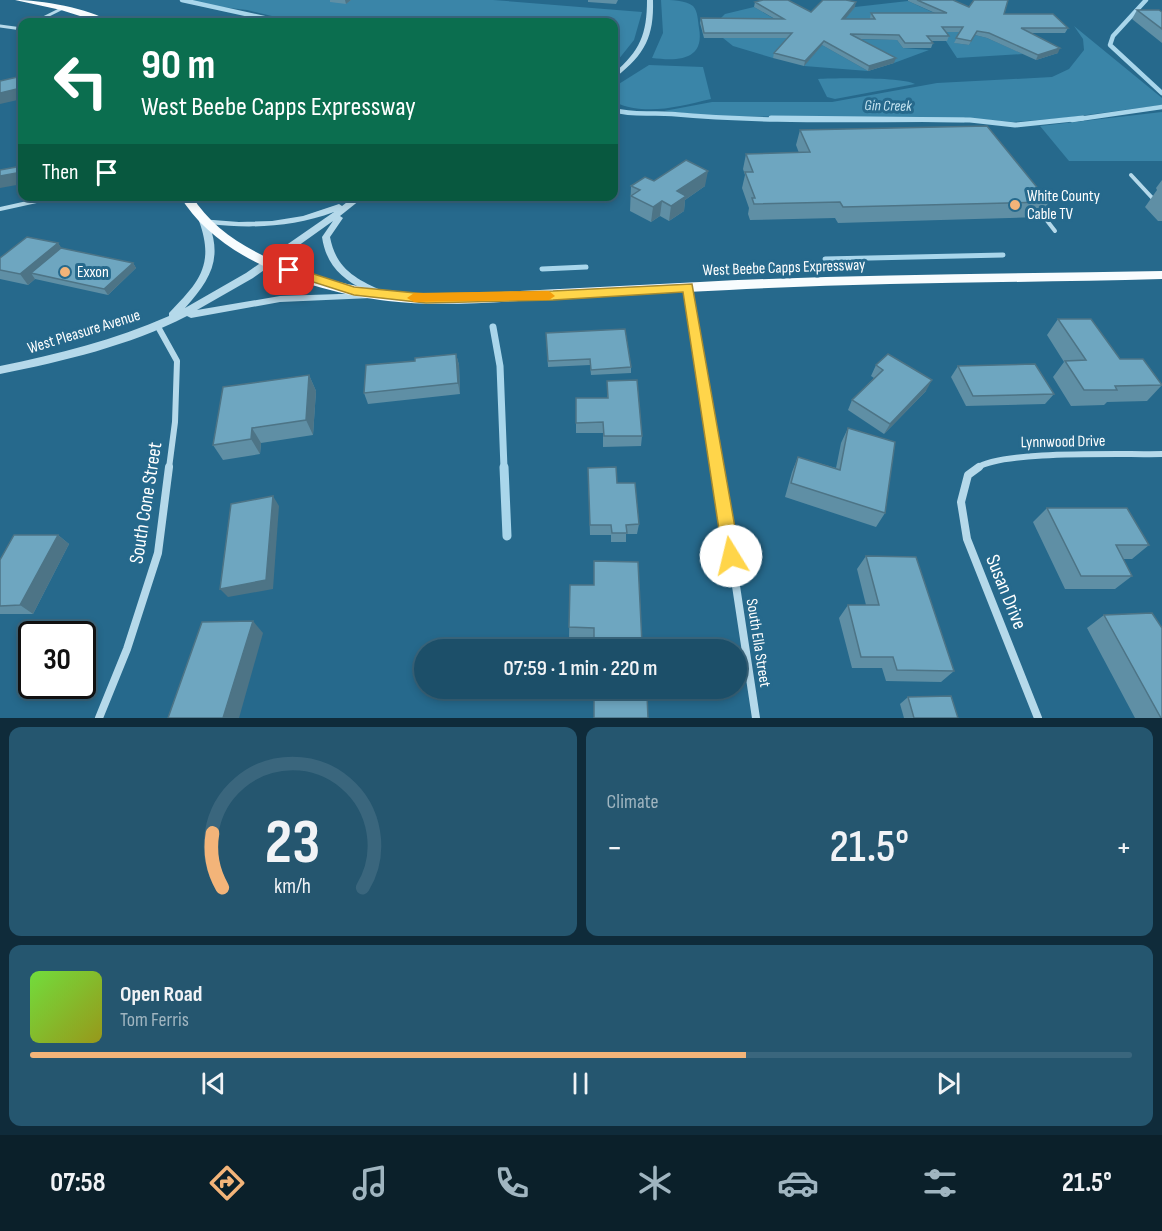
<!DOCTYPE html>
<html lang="en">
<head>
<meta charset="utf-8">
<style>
	:root { --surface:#1c4f69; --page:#25566f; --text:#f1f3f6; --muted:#a0b5c0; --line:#3a667d; --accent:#f3b479 }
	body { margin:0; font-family:"Sofia Sans Condensed",sans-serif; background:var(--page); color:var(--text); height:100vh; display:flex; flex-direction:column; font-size:22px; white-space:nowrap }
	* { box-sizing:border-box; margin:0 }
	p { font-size:20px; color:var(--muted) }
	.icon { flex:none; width:33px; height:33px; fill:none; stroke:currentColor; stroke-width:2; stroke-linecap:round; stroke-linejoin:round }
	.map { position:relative; height:718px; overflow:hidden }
	.panel { display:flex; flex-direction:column; gap:9px; padding:9px; background:#0f2b3a; flex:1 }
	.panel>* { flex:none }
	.banner { position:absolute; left:18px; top:18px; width:600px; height:183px; border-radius:12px; box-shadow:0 3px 9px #0003,0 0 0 2px var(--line); background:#0b6e4f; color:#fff; overflow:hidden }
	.speed { position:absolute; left:18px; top:621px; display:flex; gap:12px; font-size:30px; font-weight:700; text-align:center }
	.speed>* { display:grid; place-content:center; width:78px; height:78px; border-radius:50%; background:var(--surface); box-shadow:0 3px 9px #0003,0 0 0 2px var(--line); line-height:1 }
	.speed .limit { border:3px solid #111; border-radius:9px; background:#fff; color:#111 }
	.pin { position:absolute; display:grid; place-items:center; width:51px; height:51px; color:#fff; margin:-26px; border-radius:12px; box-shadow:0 3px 9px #0006 }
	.me { position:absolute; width:66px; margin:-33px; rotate:351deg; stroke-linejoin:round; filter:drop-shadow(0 0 4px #0008) }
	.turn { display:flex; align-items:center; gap:21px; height:126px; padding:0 24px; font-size:27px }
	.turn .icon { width:78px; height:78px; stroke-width:2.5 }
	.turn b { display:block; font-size:42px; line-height:51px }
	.then { display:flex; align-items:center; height:57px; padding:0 24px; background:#0003; gap:12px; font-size:22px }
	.big { font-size:45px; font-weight:600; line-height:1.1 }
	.panel .widget { flex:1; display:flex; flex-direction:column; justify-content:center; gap:9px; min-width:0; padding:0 21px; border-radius:12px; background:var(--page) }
	.panel .dial { align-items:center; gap:0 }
	.dial svg { height:156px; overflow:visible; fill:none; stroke:var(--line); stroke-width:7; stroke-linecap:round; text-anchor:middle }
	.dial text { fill:var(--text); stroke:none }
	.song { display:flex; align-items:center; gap:18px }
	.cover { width:72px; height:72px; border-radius:9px; background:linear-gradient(135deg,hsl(100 70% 55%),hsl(60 70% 35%)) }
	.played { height:6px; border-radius:3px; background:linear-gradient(90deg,var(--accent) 65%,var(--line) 65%) }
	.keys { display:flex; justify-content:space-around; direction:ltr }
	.heat { display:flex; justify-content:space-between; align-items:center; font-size:33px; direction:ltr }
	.panel .tiles { flex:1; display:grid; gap:9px; grid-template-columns:1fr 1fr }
	.widget:last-child { grid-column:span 2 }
	.trip { position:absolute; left:414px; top:639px; width:333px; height:60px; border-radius:30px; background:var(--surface); box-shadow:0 3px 9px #0003,0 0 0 2px var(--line); font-weight:600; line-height:60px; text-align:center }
	.tabs { display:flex; height:96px; justify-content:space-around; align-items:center; background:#0b202a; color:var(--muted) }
	.tabs .icon { width:42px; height:42px }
	.tabs .active { color:var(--accent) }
	.tabs b { font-size:27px; color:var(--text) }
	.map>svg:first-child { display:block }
	.green { fill:#3a85a8 }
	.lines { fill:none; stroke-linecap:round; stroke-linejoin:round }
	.stream-far3 { stroke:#a9d6eb; stroke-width:4.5 }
	.stream-far2 { stroke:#a9d6eb; stroke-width:5 }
	.stream-far1 { stroke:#a9d6eb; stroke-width:7 }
	.stream { stroke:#a9d6eb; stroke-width:9 }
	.service-far1 { stroke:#b5d9ea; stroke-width:3 }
	.service { stroke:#b5d9ea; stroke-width:4 }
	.minor-far1 { stroke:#b5d9ea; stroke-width:6 }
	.minor { stroke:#b5d9ea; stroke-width:8 }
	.tertiary { fill:#b5d9ea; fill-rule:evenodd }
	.primary { fill:#f8fcfe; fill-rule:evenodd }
	.wall { fill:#5f8fa5 }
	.shaded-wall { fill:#4d7486 }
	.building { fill:#6ea6c0; stroke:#4d7486; stroke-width:1.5 }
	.route { fill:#ffd54a; stroke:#a68a30; stroke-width:1.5 }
	.slow { fill:#f59e0b }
	.poi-dot { fill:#f3b479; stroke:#26698c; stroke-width:2 }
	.labels { text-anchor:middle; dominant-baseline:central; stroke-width:6; stroke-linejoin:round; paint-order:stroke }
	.far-water-label { font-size:15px; font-style:italic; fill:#c6e5f2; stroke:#26698c }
	.poi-label { font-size:16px; fill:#fff; stroke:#26698c; text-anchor:start }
	.street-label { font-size:16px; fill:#fff; stroke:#26698c }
	.near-street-label { font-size:20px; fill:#fff; stroke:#26698c }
</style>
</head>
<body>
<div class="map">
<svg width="1162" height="718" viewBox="0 0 1162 718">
	<rect width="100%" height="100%" fill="#26698c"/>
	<g class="green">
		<polygon points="187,0 493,0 642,12 634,40 614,65 614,22 297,22 247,10 196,4"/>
		<path d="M661,0C671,0 685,0 693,6C698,11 698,22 699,28C705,61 677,61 652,58L663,33Z"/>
		<polygon points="908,1 945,18 870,18 874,24 841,24 855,7"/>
		<polygon points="754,7 783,24 718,21 725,14"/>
		<polygon points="1074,26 1162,98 1162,105 1064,118 1013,122 967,118 712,116 664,111 712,102 832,102 937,83 1052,77 1069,69 1084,50 1083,39"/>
		<polygon points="940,32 961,32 955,43 969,45 975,35 987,38 1023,54 957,58"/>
		<polygon points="723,38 791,38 773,58 733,46"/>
		<polygon points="849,39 897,40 903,48 929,50 894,63"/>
		<polygon points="822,45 868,71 804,66"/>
		<path d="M649,65L703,67L711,99C677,107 646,116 614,102V87Z"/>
		<path d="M818,79C835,78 903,77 915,84L835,99L827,97Z"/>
		<polygon points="1162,112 1162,161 1069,161 1040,126"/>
	</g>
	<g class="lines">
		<g class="stream-far3">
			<polyline points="182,0 282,22"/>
			<polyline points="1146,0 1113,36 1110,45 1162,93"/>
			<path d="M614,110C634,116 652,112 672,114C769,123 867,119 964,120"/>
			<polyline points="1072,120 1162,107"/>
		</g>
		<g class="stream-far2">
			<polyline points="771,118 970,120 1015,125 1083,118"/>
			<polyline points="825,259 1003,255"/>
			<polyline points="542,269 586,267"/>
		</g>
		<polyline class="stream-far1" points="493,327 500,366 504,468"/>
		<polyline class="stream" points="504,467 507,536"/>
		<g class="service-far1">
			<polyline points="35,22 63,8"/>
			<polyline points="0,26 22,29"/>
		</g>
		<g class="service">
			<polyline points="1131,175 1156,202"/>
			<polyline points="0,209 59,196"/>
			<polyline points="1038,209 1055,231"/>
		</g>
		<g class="minor-far1">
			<polyline points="688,287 718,468"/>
			<polyline points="157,325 177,361 175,422 169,468"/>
			<path d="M977,468C1002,450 1125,455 1162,454"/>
		</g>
		<g class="minor">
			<polyline points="718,467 756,718"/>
			<polyline points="979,467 968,475 961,502 967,539 1038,718"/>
			<polyline points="99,718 127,649 158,553 169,467"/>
		</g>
		<g class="tertiary">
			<path d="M647,0H653C654,37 645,54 616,77L614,78V73C640,51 647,34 647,0Z"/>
			<path d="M355,196H365L340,216L343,218L330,237C336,269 356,279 383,291L385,293L383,295C377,296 371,293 365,290C341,279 326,264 322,237L333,221L253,278L197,310L280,296L369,293L372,294L374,296L372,298L280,302L191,318L187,316C129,346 64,361 0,374V366C58,354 115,340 169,316V313C199,282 215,265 199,221L200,219L239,222L272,221L303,216L339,204L342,206ZM334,212L246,273L185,308C209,281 223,260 209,224C252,229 293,227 334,212Z"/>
		</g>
		<g class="primary">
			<path d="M15,0C40,0 90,8 110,22H99L61,10Z"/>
			<path d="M180,196H192C228,256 320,281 385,291C429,298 476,293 520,291C580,288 640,285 700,282C854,274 1008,274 1162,271V279C1018,283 873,282 729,290C666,293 603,296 540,300C490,302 438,307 388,301C317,293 218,261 180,196Z"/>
		</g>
	</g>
	<g class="wall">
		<polygon points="330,0 351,0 346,4 330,2"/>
		<polygon points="588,0 618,0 616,4 588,2"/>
		<polygon points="908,0 953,0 969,7 1004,14 1068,28 1065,33 1031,33 1058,53 1036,60 987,38 975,35 969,45 954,43 960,32 946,32 949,36 947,41 931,41 933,43 931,48 903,48 897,40 860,39 894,63 868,71 822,45 804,66 773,58 774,53 787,38 704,38 700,23 701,18 775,19 754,7 755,2 811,12 855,7 845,19 870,19 870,18 871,13 935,13 908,1"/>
		<polygon points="1137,10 1162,12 1162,43 1132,19"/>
		<polygon points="800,130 1049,202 1039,217 838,223 835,218 750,220 748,214 749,208 742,188 745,175 743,169 746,154 799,153 796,145"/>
		<polygon points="1162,180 1162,221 1158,221 1145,207 1157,190 1156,188"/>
		<polygon points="654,181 705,186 685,200 684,211 669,221 660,216 651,222 630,211 631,186"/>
		<polygon points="58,243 61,248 133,263 136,268 108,295 35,279 28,285 0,279 0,258"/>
		<polygon points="1058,319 1120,359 1162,385 1147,401 1107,402 1104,405 1071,406 1053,377 1064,362 1047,335"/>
		<polygon points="546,333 631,367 631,373 591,375 590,365 548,367"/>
		<polygon points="456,354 459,365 460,394 368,404 364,393 415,361"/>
		<polygon points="876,365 926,391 884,434 848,410 852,400 874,378 871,376"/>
		<polygon points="958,366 1054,394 1045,404 966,406 951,377"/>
		<polygon points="309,375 316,391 313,435 261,443 260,454 223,460 213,445"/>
		<polygon points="607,381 642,436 641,446 603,447 603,433 576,433 576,398 607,398"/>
		<polygon points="848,428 885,513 876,527 785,497 792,472 798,457 836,468 841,443"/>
		<polygon points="588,468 617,483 639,524 637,534 626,534 626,542 611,542 611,535 590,535"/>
		<polygon points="1047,508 1149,545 1132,559 1123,559 1132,576 1115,589 1065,589 1033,522"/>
		<polygon points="58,535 69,544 33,614 0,614 0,560"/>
		<polygon points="866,556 954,671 941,682 886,681 882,668 852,668 839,618 848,605 866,605 857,569"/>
		<polygon points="570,585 642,644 641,650 593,650 594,640 569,639"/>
		<polygon points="1104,615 1162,718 1135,718 1087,628"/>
		<polygon points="908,697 958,718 904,718 900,704"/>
	</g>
	<g class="shaded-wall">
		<polygon points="345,0 351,0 346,4"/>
		<polygon points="856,2 855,7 841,24 842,19"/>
		<polygon points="824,41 822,45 804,66 805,61"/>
		<polygon points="1060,48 1058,53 1036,60 1038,55"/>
		<polygon points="896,58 894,63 868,71 869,66"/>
		<polygon points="21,88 22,91 22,99 0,104 0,93"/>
		<polygon points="708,171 705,186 685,200 684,211 669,221 671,206 677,191"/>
		<polygon points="22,172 22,184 0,188 0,176"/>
		<polygon points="662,201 660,216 651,222 653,207"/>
		<polygon points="58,243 65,253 31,273 35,279 28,285 20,274"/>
		<polygon points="133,263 136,268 108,295 104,289"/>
		<polygon points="456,354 459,365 460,394 458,383"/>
		<polygon points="309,375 316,391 313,435 306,420"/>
		<polygon points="932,380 926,391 884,434 890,424"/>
		<polygon points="252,428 261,443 260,454 251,439"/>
		<polygon points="273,496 279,506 273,589 228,597 220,589"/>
		<polygon points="58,535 69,544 33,614 20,605"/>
		<polygon points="253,621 263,633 239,718 223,718"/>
	</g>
	<g class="building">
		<polygon points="763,0 788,0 811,12 823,0 846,0 856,2 842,19 875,19 871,13 947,13 917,0 953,0 969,7 974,0 1008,0 1004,14 1053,14 1068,28 1021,28 1060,48 1038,55 989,33 977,31 971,41 956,38 963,27 942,27 949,36 927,36 933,43 905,43 899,35 850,34 896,58 869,66 824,41 805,61 774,53 792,33 704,33 701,18 784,19 755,2"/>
		<polygon points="1137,10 1159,10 1162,12 1162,29"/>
		<polygon points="22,76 22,92 21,93 21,88 0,93 0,81"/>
		<polygon points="987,126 1049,202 843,207 840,202 754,204 752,198 755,198 745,172 753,172 746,154 810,152 800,130"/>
		<polygon points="686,160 708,171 677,191 686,196 671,206 662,201 653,207 631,196 640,190 631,186 645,177 654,181"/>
		<polygon points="22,166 22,172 0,176 0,170"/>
		<polygon points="27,237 58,243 20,274 0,270 0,258"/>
		<polygon points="61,248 133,263 104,289 31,273"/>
		<polygon points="1058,319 1091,319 1120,359 1143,359 1162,385 1115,386 1117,390 1084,390 1065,361 1086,360"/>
		<polygon points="625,329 631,367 591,370 590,359 548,361 546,333"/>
		<polygon points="456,354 458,383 364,393 366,365 415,361 415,358"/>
		<polygon points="888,354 932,380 890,424 852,400 883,370 876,365"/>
		<polygon points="1035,364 1054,394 973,396 958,366"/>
		<polygon points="309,375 306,420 252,428 251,439 213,445 223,387"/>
		<polygon points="637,380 642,436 604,436 603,422 576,423 576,398 608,398 607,381"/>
		<polygon points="848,428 895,442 885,513 791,483 798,457 840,470"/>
		<polygon points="616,467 617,483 635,483 639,524 626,525 627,533 612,533 611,525 590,525 588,468"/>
		<polygon points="273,496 266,580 220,589 231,504"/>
		<polygon points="1047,508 1127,508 1149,545 1116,545 1132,576 1081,576"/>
		<polygon points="14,535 58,535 20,605 0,606 0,560"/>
		<polygon points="866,556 916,557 954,671 897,670 893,657 861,657 848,605 879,605"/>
		<polygon points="594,561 638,562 642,644 594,643 594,628 569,627 570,585 594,585"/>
		<polygon points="1152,613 1162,628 1162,718 1161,718 1104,615"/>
		<polygon points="253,621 223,718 168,718 202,622"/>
		<polygon points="594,694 647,695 648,718 594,718"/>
		<polygon points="951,696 958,718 914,718 908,697"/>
	</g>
	<polygon class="route" points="289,266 354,287 426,294 553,291 692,284 740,556 737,562 731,564 725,562 723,556 683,292 553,300 426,303 354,295 285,273 285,267"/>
	<polygon class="slow" points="549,291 555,296 549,300 414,302 407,298 414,293"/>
	<g class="poi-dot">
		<circle cx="1015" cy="205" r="6"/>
		<circle cx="65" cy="272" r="6"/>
	</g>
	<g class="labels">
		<g class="far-water-label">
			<text transform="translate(888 106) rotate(1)">Gin Creek</text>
		</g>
		<g class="poi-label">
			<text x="1027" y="196">White County<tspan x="1027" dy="18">Cable TV</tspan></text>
			<text x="77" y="272">Exxon</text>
		</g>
		<g class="street-label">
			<text transform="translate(784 268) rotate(-2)">West Beebe Capps Expressway</text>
			<text transform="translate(84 332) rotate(-17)">West Pleasure Avenue</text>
			<text transform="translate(1063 442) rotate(-1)">Lynnwood Drive</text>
			<text transform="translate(758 643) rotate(81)">South Ella Street</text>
		</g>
		<g class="near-street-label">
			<text transform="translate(146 503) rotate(-81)">South Cone Street</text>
			<text transform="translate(1006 592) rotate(68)">Susan Drive</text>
		</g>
	</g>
</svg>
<div class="speed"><div class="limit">30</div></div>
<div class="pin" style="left:289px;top:270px;background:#d93025"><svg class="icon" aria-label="arrive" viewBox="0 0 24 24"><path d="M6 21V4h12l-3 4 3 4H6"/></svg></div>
<svg class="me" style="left:731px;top:556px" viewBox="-20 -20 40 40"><circle r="19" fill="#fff"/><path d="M0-13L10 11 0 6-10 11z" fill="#ffd54a"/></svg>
<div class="trip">07:59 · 1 min · 220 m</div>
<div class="banner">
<div class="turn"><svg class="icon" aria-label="left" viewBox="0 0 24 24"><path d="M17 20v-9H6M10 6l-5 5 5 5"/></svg><div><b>90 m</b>West Beebe Capps Expressway</div></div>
<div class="then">Then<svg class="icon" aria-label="arrive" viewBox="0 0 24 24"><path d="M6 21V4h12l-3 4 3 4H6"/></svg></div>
</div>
</div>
<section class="panel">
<div class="tiles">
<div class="widget dial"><svg viewBox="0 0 100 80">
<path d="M14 69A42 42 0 1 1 86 69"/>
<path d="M14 69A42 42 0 0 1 9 41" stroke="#f3b479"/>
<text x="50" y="56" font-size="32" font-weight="700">23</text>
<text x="50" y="72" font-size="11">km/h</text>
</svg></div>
<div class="widget"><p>Climate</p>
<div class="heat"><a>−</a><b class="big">21.5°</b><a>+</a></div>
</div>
<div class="widget">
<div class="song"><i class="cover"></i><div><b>Open Road</b><p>Tom Ferris</p></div></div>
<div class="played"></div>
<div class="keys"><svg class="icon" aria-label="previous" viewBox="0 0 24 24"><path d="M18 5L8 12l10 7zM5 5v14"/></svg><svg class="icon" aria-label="pause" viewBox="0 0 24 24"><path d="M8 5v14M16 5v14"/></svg><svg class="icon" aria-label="next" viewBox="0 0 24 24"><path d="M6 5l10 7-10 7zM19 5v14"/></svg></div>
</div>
</div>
</section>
<nav class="tabs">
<b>07:58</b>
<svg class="icon active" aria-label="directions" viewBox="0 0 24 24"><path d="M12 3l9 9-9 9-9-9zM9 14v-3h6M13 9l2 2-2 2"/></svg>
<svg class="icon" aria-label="music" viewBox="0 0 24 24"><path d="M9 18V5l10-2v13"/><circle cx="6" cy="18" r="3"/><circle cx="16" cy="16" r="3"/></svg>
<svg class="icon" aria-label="phone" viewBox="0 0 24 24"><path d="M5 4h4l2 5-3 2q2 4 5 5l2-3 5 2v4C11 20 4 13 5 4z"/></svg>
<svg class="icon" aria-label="climate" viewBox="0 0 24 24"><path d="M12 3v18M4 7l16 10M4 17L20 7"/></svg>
<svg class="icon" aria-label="car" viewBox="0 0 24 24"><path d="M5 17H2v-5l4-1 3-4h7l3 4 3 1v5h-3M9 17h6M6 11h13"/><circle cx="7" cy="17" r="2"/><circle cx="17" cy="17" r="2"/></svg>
<svg class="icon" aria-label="filters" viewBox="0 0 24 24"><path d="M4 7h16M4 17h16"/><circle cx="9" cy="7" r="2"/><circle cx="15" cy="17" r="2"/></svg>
<b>21.5°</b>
</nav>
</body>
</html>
